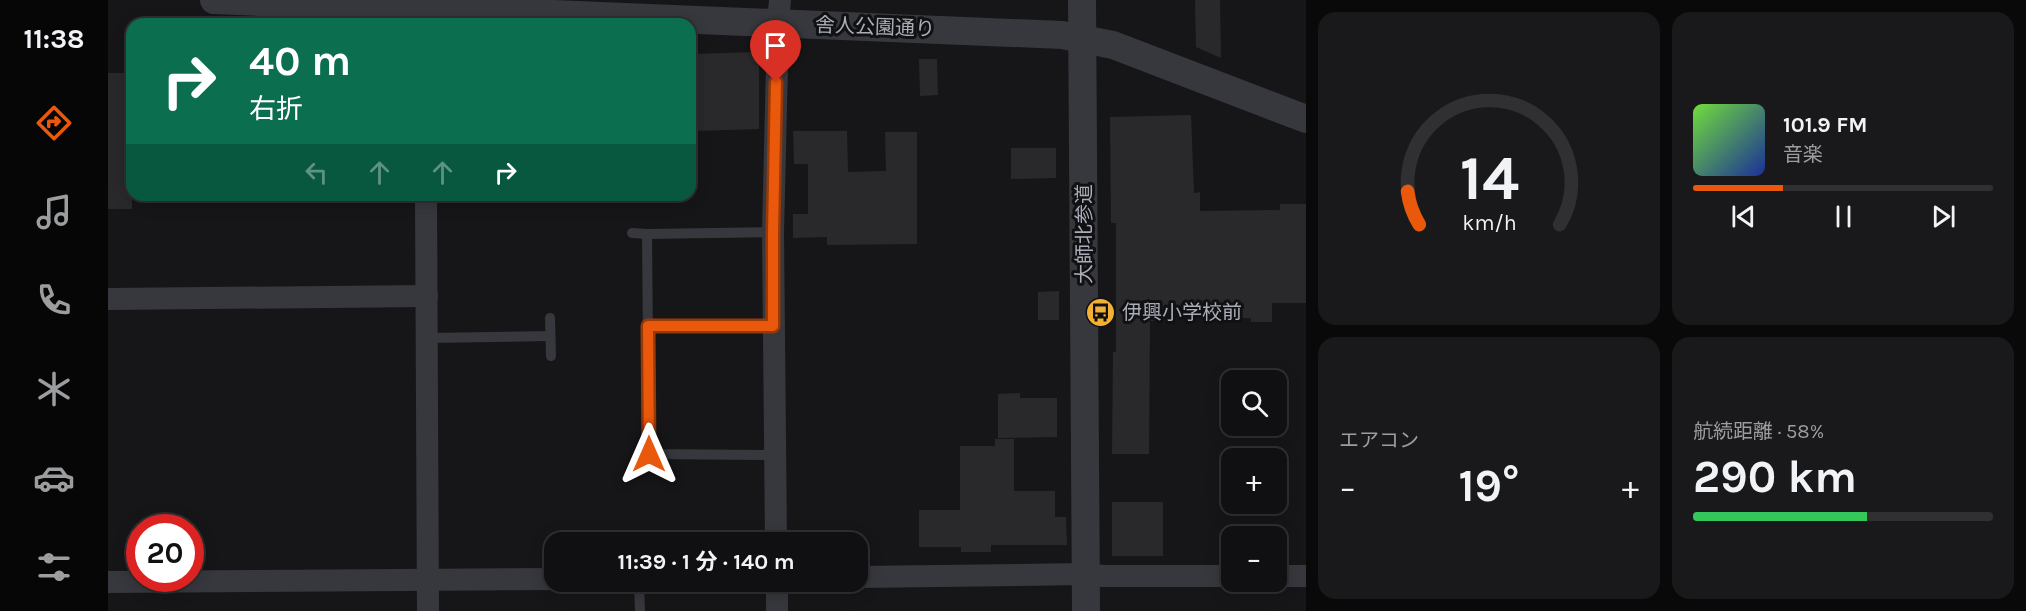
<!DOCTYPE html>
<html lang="ja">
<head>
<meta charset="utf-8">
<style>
	:root { --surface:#101012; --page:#19191b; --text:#f1f3f6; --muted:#9c9d9f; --line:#303032; --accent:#ea580c }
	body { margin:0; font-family:Karla,"Noto Sans JP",sans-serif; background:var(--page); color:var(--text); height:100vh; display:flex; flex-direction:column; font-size:22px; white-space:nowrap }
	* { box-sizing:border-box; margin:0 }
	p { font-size:20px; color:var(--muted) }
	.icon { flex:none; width:33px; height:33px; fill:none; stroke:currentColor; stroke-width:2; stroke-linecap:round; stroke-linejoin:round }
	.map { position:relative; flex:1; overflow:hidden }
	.sheet { display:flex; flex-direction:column; gap:12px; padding:12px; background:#09090a; width:720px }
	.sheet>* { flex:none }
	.hud { position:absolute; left:18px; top:18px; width:570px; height:183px; border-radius:18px; box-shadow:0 3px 15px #0003,0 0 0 2px var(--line); background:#0b6e4f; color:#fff; overflow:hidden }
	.buttons { position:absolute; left:1113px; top:370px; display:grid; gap:12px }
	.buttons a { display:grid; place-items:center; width:66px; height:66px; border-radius:12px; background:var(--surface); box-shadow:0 3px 15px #0003,0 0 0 2px var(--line); font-size:30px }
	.speed { position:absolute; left:18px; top:514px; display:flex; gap:12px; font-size:30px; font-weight:700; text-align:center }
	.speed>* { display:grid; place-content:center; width:78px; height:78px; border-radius:50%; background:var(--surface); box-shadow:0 3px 15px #0003,0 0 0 2px var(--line); line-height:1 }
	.speed .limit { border:9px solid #d22; background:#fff; color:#111 }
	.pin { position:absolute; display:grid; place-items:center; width:51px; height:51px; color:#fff; margin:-62px -26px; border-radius:50% 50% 50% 0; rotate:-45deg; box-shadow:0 0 6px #0007 }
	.pin .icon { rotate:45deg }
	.me { position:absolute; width:66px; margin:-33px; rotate:0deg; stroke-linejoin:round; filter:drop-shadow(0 0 4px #0008) }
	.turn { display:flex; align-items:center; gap:21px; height:126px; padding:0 24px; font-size:27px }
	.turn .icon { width:78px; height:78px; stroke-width:2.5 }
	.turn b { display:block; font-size:42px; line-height:51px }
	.lanes { display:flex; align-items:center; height:57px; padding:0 24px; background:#0003; justify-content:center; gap:30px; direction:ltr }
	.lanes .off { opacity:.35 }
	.big { font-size:45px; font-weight:700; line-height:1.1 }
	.sheet .card { flex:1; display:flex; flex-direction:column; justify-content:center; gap:9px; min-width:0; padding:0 21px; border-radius:18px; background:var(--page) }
	.sheet .dial { align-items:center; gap:0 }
	.dial svg { height:156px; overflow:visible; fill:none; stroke:var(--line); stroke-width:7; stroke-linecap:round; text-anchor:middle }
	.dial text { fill:var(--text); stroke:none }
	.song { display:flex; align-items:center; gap:18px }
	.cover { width:72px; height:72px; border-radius:9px; background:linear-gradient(135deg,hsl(100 70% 55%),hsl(230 70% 35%)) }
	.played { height:6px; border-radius:3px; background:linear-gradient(90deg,var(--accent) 30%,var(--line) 30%) }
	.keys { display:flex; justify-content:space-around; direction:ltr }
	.heat { display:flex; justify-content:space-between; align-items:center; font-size:33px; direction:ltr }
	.charge { height:9px; border-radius:4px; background:linear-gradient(90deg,#34c759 58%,var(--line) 0) }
	.sheet .tiles { flex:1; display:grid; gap:12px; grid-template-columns:repeat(2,1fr) }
	.trip { position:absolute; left:436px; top:532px; width:324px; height:60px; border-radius:18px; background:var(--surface); box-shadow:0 3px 15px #0003,0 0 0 2px var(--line); font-weight:700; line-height:60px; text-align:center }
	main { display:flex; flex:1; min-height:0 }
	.tab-bar { display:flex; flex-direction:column; width:108px; justify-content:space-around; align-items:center; background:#060607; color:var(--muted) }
	.tab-bar .icon { width:42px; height:42px }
	.tab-bar .on { color:var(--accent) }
	.tab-bar b { font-size:27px; color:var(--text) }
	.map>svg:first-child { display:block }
	.building { fill:#29292c }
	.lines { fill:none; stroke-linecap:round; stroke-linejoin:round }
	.service { stroke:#37383d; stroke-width:10 }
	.minor { stroke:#37383d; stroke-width:22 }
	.tertiary { stroke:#37383d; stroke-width:28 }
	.route-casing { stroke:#983908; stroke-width:15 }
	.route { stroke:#ea580c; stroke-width:10 }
	.labels { text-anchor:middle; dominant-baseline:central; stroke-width:6; stroke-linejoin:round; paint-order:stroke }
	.street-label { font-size:20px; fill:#a8adb8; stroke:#111113 }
	.poi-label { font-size:20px; fill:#a8adb8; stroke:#111113; text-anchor:start }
</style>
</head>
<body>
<main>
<nav class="tab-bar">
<b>11:38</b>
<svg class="icon on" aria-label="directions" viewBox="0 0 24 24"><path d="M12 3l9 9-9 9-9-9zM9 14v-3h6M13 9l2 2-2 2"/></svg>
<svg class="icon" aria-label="music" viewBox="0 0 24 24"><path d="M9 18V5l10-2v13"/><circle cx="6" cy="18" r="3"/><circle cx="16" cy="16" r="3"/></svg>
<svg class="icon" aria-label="phone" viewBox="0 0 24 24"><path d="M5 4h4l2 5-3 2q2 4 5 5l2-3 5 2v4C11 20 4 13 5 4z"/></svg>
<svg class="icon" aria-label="climate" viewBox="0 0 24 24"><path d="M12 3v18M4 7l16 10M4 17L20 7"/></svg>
<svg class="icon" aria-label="car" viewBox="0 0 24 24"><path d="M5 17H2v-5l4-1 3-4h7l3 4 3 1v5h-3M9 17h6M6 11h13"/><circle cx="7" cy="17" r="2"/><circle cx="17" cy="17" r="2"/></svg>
<svg class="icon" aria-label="filters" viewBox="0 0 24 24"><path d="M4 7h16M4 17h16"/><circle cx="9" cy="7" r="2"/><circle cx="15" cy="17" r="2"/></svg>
</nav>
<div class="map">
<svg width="1198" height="611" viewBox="0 0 1198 611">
	<rect width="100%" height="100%" fill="#161618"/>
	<g class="building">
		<polygon points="1087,0 1112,0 1113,58 1088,47"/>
		<polygon points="651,52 651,129 588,131 587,118 582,118 582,54"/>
		<polygon points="811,59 829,59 830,95 812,96"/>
		<rect x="0" y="73" width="24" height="136"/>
		<polygon points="1083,115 1086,193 1092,192 1092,211 1172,210 1172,204 1198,204 1198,303 1164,303 1164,322 1143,322 1143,318 1115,318 1115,311 1063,311 1064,321 1042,321 1041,454 1004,454 1005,352 1008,352 1008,223 1003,223 1002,117"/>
		<polygon points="685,131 739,131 740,172 778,171 777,132 809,132 809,244 719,245 719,237 685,238 685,214 700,214 700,164 686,164"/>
		<polygon points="903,148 948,148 948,178 903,179"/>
		<polygon points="951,291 951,320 930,320 930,292"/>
		<polygon points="912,393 912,398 949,398 949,437 890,438 890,394"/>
		<polygon points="887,439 906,439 906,491 947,491 947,517 958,517 959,545 883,545 883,552 853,552 853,547 811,547 811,510 852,510 852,446 887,446"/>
		<rect x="1004" y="502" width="51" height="54"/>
	</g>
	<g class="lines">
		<g class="service">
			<polyline points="665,232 539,234 541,454 666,455"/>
			<polyline points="524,233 539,234"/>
			<polyline points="442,318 443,356"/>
			<polyline points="540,326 665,326"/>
			<polyline points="319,338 442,336"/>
			<polyline points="531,582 532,611"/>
		</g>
		<g class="minor">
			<polyline points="318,195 320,611"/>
			<polyline points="0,299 319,296"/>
			<polyline points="668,543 665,232 670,23 672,0"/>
			<polyline points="1168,576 1198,576"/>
			<polyline points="750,577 978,574 995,576 1124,576"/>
			<polyline points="0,582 447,579"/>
			<polyline points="669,582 669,611"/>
		</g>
		<g class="tertiary">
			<polyline points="106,0 954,35 1005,45 1198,119"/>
			<polyline points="974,0 978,611"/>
		</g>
	</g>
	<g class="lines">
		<defs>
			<polyline id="route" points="541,454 540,326 665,326 665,232 668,82"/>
		</defs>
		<use href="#route" class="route-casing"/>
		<use href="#route" class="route"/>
	</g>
	<defs>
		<symbol id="bus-disc" viewBox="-11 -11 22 22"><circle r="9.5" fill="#f2b134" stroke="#111113"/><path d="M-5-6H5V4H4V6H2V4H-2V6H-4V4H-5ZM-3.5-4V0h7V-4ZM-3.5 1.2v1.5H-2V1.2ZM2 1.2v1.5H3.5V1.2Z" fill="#111"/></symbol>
	</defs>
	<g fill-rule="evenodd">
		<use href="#bus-disc" x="976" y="296" width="33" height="33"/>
	</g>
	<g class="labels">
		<g class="street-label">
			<text transform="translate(767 27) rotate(2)">舎人公園通り</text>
			<text transform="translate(976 234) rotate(-90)">大師北参道</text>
		</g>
		<g class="poi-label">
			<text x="1014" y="312">伊興小学校前</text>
		</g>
	</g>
</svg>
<div class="buttons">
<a><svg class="icon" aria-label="search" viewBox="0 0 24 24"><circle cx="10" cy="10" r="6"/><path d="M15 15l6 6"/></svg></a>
<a>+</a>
<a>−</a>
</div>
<div class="speed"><div class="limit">20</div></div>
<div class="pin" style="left:668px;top:82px;background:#d93025"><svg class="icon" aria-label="arrive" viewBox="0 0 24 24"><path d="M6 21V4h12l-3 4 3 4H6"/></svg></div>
<svg class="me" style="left:541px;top:454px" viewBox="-20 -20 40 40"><path d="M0-17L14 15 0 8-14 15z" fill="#ea580c" stroke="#fff" stroke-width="4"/></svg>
<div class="trip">11:39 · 1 分 · 140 m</div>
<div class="hud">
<div class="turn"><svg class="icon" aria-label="right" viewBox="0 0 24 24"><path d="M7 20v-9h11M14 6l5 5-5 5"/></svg><div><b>40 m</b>右折</div></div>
<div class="lanes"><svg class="icon off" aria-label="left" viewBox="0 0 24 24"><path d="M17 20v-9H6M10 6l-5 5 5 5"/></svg><svg class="icon off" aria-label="ahead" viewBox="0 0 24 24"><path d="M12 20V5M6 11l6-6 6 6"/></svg><svg class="icon off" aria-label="ahead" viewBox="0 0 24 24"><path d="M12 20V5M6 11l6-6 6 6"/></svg><svg class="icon" aria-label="right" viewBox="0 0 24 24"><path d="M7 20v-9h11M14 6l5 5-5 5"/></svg></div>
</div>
</div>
<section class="sheet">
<div class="tiles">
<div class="card dial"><svg viewBox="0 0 100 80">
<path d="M14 69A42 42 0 1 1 86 69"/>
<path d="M14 69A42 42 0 0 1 8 52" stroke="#ea580c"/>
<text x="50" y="56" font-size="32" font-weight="700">14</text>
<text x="50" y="72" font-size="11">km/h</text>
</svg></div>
<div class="card">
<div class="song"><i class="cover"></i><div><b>101.9 FM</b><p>音楽</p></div></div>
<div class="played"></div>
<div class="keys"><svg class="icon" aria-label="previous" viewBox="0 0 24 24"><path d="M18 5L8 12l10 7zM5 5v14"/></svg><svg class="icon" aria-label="pause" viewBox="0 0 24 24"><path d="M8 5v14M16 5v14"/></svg><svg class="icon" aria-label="next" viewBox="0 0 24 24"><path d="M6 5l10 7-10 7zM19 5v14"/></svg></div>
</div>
<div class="card"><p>エアコン</p>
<div class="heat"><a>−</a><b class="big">19°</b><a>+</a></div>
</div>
<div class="card"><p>航続距離 · 58%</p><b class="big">290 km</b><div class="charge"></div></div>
</div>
</section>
</main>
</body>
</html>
